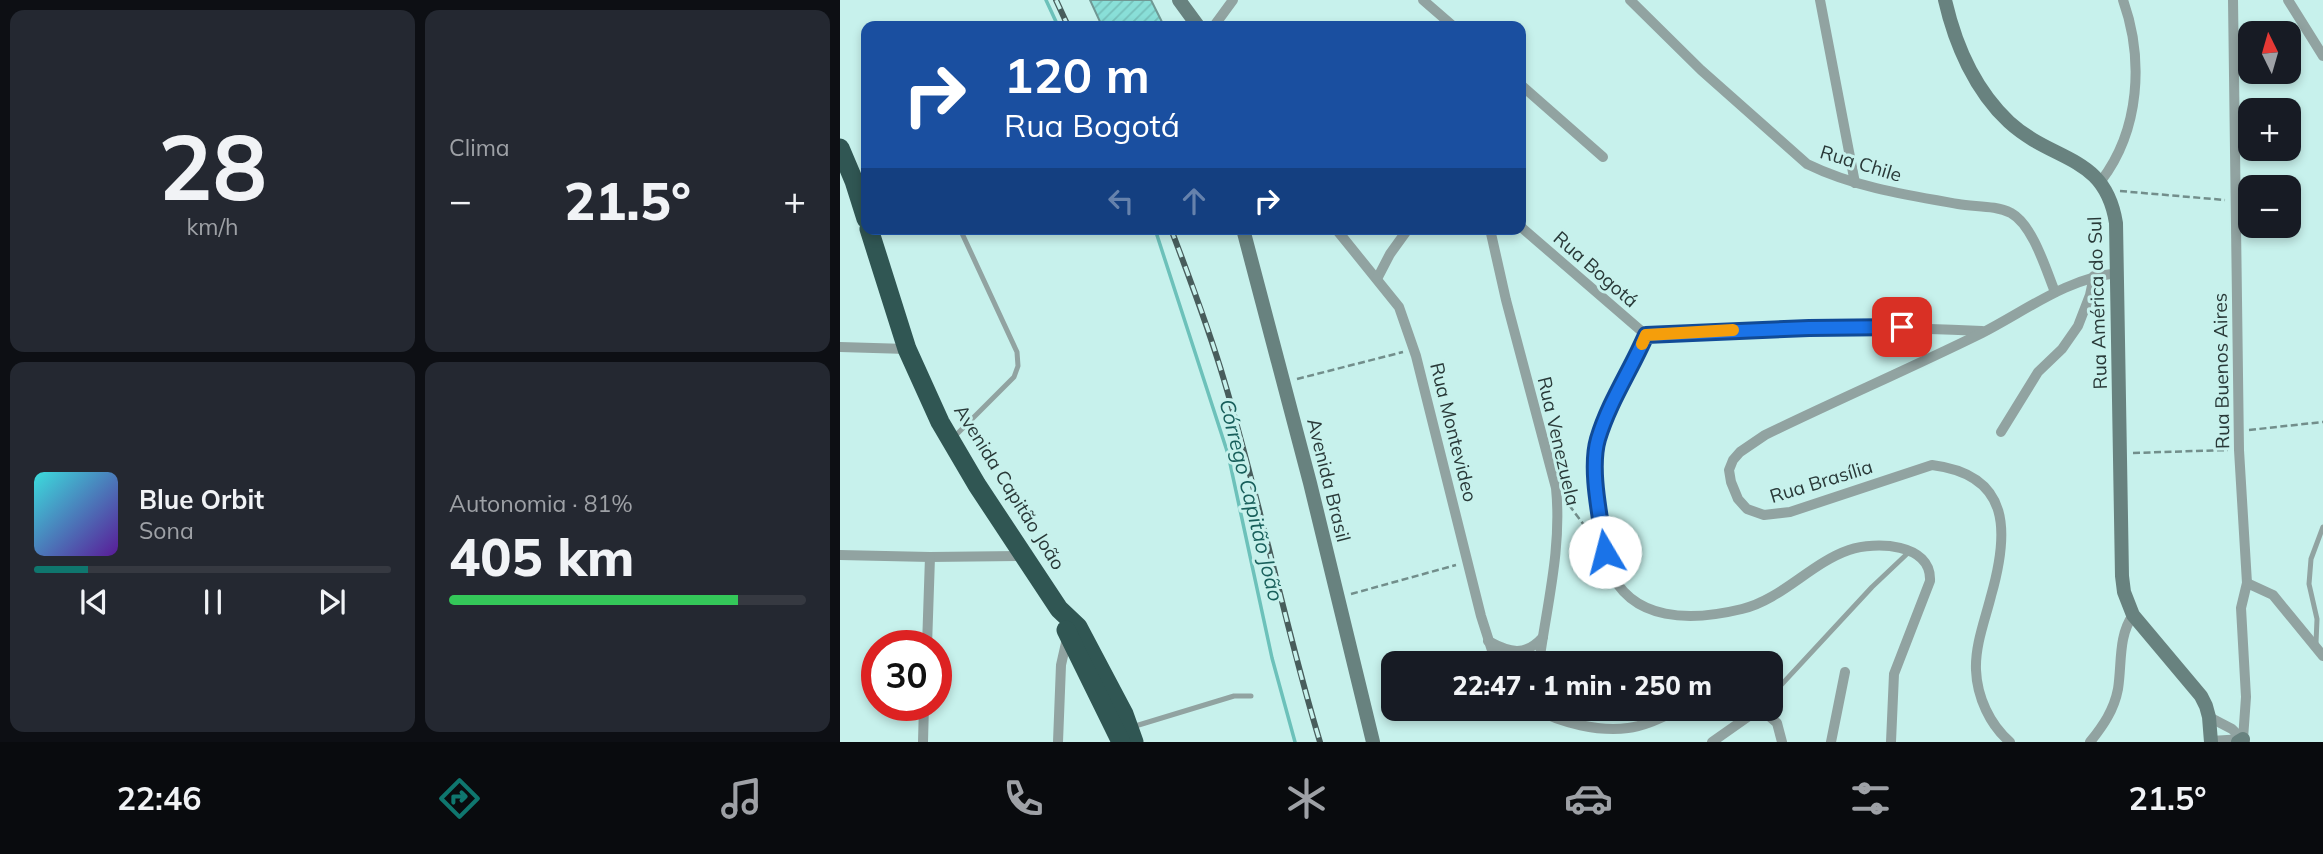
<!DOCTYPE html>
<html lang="pt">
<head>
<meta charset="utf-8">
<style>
	:root { --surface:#171b24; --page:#242831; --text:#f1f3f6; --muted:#9ea1a6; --line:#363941; --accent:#0f766e }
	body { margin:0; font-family:Mulish,sans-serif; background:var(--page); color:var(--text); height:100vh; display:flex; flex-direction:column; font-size:26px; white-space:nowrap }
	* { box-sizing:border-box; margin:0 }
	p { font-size:23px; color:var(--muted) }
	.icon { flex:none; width:38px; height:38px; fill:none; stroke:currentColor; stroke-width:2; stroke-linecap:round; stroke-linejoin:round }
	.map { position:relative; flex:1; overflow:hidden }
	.side { display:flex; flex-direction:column; gap:10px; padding:10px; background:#0d0f14; width:840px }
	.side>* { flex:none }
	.top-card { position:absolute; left:21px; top:21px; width:665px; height:214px; border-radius:14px; box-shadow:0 4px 10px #0003; background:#1a4fa0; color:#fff; overflow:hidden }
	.needle { width:46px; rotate:355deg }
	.fabs { position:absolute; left:1398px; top:21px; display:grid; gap:14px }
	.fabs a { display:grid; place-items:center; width:63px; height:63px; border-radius:14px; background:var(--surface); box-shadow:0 4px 10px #0003; font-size:35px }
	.speed { position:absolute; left:21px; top:630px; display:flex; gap:14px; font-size:35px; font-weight:700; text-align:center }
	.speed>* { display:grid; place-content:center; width:91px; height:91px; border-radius:50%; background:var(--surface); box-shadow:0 4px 10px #0003; line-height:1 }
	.speed .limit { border:10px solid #d22; background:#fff; color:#111 }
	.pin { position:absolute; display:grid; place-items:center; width:60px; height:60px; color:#fff; margin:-30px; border-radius:14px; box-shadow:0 4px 10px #0006 }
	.me { position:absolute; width:77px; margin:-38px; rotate:352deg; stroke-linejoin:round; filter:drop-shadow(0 0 5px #0008) }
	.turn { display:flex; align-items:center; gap:24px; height:147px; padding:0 28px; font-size:32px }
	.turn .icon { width:91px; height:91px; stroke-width:2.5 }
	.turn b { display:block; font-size:49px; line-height:60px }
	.lanes { display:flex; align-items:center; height:66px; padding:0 28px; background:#0003; justify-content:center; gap:35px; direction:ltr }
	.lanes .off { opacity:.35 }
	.big { font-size:52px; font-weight:800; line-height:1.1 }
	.side .tile { flex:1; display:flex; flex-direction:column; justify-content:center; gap:10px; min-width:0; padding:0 24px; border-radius:14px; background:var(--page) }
	.side .dial { align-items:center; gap:0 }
	.dial b { font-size:91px; line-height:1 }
	.song { display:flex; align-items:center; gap:21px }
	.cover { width:84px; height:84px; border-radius:10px; background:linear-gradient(135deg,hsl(180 70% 55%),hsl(270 70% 35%)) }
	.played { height:7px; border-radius:4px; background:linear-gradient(90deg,var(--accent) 15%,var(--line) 15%) }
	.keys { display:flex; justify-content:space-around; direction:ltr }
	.heat { display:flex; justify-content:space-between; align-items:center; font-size:38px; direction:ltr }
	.charge { height:10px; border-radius:5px; background:linear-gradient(90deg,#34c759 81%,var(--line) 0) }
	.side .tiles { flex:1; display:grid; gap:10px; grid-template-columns:repeat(2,1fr) }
	.trip { position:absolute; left:541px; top:651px; width:402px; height:70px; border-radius:14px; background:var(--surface); box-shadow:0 4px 10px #0003; font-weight:800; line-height:70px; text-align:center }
	.tabs { display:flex; height:112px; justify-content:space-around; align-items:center; background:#090b0e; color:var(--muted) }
	.tabs .icon { width:49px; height:49px }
	.tabs .on { color:var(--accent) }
	.tabs b { font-size:32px; color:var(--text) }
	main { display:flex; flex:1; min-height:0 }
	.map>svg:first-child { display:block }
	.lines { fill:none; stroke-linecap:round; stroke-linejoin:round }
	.stream { stroke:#6cc1ba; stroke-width:3.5 }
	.building { fill:url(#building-hatch); stroke:#709894; stroke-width:2 }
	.path { stroke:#728e8b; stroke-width:2.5; stroke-dasharray:7 3.5; stroke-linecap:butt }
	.lane { stroke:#91a3a1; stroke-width:5 }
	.street { stroke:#91a3a1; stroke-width:10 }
	.secondary { stroke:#68827f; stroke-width:14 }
	.highway { stroke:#305653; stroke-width:19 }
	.rail-casing { stroke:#485d5c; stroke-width:6 }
	.rail { stroke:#c7f1ec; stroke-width:3.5; stroke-dasharray:10; stroke-linecap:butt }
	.route-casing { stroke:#114b97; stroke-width:18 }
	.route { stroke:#1a73e8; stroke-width:12 }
	.slow { stroke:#f59e0b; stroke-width:12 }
	.labels { text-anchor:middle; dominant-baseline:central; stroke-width:6; stroke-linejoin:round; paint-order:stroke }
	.street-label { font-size:19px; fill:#293938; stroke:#c7f1ec }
	.water-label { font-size:21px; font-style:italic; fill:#185f5b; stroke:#c7f1ec }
</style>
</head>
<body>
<main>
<section class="side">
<div class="tiles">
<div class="tile dial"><b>28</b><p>km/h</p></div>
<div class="tile"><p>Clima</p>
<div class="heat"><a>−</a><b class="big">21.5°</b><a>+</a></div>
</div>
<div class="tile">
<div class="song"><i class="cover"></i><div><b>Blue Orbit</b><p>Sona</p></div></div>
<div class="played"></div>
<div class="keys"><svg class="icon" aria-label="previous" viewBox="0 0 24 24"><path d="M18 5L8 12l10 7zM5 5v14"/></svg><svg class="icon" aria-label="pause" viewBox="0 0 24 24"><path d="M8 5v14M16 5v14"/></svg><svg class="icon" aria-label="next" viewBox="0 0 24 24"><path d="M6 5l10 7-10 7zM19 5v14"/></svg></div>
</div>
<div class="tile"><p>Autonomia · 81%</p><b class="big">405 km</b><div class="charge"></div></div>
</div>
</section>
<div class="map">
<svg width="1483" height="742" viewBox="0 0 1483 742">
	<defs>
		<pattern id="building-hatch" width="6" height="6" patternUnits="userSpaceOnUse" patternTransform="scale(1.75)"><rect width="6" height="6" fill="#89dfd8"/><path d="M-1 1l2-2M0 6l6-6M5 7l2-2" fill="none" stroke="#76c0ba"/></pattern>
	</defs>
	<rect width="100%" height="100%" fill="#c7f1ec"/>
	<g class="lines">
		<g class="stream">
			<polyline points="206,0 218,26"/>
			<polyline points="315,229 388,454 432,658 455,742"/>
		</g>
	</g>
	<polygon class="building" points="250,0 311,0 324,26 262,26"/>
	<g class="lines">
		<g class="path">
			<polyline points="1280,191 1385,200"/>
			<polyline points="457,379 563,352"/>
			<polyline points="1409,430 1483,422"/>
			<polyline points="1293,453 1388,450"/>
			<polyline points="729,505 750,533"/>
			<polyline points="511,594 616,565"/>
		</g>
		<g class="lane">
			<polyline points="113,438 174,377 178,366 177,352 120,229"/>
			<polyline points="1476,643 1477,619 1469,584 1471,559 1483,527"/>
			<polyline points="931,696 1032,587 1069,552"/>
			<polyline points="292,727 394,696 411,696"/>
		</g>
		<g class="street">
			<polyline points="583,0 613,26"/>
			<path d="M790,0L861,70L967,164C1014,187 1066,195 1118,204C1135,207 1155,205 1171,213C1193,225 1206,270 1215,292"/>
			<polyline points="980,0 1015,183"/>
			<polyline points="1393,0 1399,450 1407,583 1401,608 1406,697 1403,739"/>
			<polyline points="1448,0 1483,56"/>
			<polyline points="374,26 393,0"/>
			<polyline points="681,85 763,157"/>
			<path d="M1261,181C1300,130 1304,59 1283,0"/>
			<path d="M681,227L806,335C918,328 1029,325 1142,331"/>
			<polyline points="496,229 559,307 576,356 641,616 656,663"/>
			<path d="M650,229L666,300L716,488C722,548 707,604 699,663"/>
			<polyline points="537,279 550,254 568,229"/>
			<path d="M806,335C801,346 797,358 792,369C780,393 764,415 758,441C752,464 757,492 760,515C762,532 763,552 769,568C791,623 853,621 902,609C941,600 971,563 1009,550C1035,541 1092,543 1090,581L1054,674L1051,742"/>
			<polyline points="0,347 67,349"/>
			<polyline points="1161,432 1198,372 1222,349 1238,326 1250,295 1254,276"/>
			<polyline points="0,555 90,557 185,556"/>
			<polyline points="1407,583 1433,595 1483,656"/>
			<path d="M648,641C670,653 685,657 703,637"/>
			<polyline points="87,646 90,557"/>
			<path d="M696,709C720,723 760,732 788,728C806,726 824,716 840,709"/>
			<polyline points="921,709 937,723 942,742"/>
			<polyline points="1369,717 1392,729 1405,742"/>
			<polyline points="1371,741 1403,739"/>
			<polyline points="83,742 84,705"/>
			<polyline points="218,742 221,665 228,634"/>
			<polyline points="872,742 919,709"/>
			<polyline points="991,742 1005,672"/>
			<path d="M1170,742C1150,725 1137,697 1136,670C1135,645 1145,620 1151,596C1169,533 1172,475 1092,465L950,512L924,515L907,509L898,499L891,482L889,470L893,460L900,452L925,435C997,400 1071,368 1142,333C1187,310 1227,278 1278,273"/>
			<path d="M1250,742C1263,726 1274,710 1278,689C1282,664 1278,636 1293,615"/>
		</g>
		<g class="secondary">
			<polyline points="339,0 358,26"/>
			<path d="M1105,0C1115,44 1135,90 1169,122C1214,163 1265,154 1276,223L1282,576L1284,592L1293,615L1361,696L1366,706L1369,717L1371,742"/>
			<polyline points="403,229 470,483 533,742"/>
			<polyline points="1398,742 1403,739"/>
		</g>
		<g class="highway">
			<polyline points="0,148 14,181 26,219"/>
			<polyline points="29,229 67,349 100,422 137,485 219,609 238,627 284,714 294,742"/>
			<polyline points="226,630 281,742"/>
		</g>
		<defs>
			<g id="rail">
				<polyline points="216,0 228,26"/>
				<path d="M331,229C350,279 369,329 384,380C420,500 444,623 480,742"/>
			</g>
		</defs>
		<use href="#rail" class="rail-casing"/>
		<use href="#rail" class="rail"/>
	</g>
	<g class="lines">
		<defs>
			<path id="route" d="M765,552C761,520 749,470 758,439C769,402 791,370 806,335L969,328L1062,327"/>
		</defs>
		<use href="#route" class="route-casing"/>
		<use href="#route" class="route"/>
		<polyline class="slow" points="802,344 806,335 893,330"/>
	</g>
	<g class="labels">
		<g class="street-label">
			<text transform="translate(1021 163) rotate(17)">Rua Chile</text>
			<text transform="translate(756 269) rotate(41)">Rua Bogotá</text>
			<text transform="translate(1257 303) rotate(-92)">Rua América do Sul</text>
			<text transform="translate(1381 371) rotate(-91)">Rua Buenos Aires</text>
			<text transform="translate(614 432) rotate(76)">Rua Montevideo</text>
			<text transform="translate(719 441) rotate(77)">Rua Venezuela</text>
			<text transform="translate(489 480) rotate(76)">Avenida Brasil</text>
			<text transform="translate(981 481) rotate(-17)">Rua Brasília</text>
			<text transform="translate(170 487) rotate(58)">Avenida Capitão João</text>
		</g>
		<g class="water-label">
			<text transform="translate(412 500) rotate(76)">Córrego Capitão João</text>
		</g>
	</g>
</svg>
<div class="fabs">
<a><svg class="needle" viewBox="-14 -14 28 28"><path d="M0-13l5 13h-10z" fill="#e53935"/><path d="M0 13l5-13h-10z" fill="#9ea1a6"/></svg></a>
<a>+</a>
<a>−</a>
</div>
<div class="speed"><div class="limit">30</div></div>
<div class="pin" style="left:1062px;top:327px;background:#d93025"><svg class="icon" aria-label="arrive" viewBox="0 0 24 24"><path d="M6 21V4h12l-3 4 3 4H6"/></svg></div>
<svg class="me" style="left:765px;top:552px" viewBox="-20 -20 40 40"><circle r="19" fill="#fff"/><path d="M0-13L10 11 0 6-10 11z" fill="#1a73e8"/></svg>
<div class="trip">22:47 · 1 min · 250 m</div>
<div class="top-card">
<div class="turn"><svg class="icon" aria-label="right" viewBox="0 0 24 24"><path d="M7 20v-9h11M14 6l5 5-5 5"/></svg><div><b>120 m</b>Rua Bogotá</div></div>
<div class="lanes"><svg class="icon off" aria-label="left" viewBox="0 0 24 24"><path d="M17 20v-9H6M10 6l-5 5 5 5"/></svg><svg class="icon off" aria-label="ahead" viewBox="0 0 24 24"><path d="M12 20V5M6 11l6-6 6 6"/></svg><svg class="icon" aria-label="right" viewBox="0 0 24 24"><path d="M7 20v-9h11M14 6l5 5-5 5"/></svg></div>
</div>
</div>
</main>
<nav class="tabs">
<b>22:46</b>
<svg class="icon on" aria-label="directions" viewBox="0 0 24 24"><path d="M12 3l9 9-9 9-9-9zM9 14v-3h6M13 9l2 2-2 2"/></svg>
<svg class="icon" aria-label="music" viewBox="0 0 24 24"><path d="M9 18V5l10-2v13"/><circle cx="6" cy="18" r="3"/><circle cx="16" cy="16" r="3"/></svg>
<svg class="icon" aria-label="phone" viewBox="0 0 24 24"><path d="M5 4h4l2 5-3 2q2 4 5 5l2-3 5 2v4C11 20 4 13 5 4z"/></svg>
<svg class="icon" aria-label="climate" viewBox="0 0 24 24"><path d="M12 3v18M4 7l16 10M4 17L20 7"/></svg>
<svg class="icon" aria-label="car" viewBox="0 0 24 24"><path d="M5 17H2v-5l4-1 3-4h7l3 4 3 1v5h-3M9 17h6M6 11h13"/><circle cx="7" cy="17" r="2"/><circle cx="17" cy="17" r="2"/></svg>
<svg class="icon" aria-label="filters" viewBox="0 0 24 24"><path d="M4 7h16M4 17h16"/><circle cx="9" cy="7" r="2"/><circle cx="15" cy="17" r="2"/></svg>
<b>21.5°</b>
</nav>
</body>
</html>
